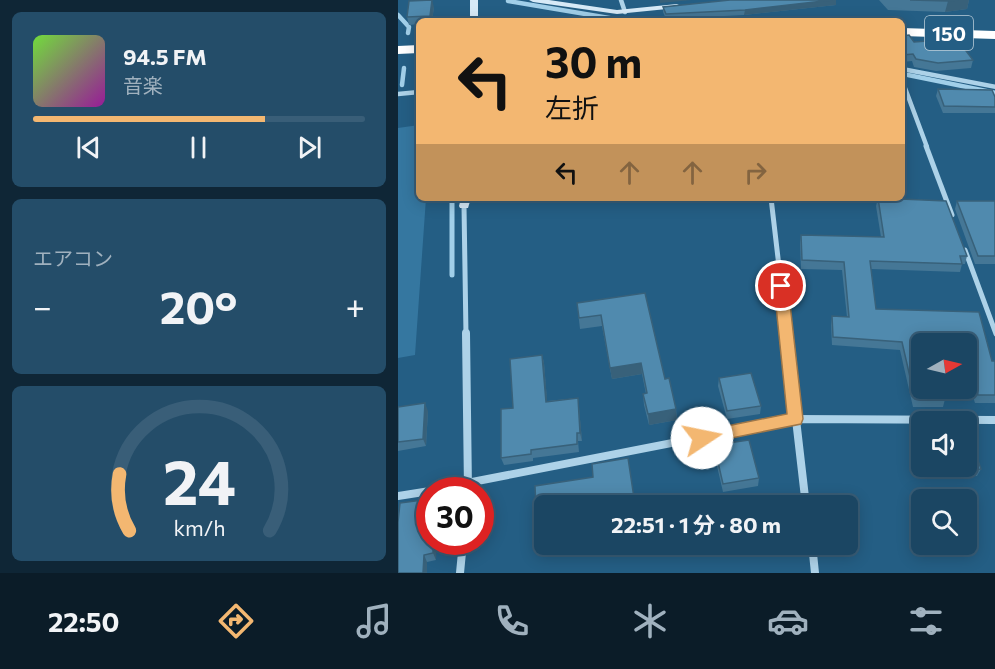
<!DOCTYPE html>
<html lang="ja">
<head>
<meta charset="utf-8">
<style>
	:root { --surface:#1b4663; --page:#244d69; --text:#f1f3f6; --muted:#a0b1be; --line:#395e78; --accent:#f3b771 }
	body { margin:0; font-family:Commissioner,"Noto Sans JP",sans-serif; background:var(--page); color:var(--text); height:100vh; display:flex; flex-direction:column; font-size:22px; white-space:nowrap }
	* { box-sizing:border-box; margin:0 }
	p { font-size:20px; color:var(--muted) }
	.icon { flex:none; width:33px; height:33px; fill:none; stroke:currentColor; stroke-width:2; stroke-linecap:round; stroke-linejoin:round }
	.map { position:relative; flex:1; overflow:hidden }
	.sheet { display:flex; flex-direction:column; gap:12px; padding:12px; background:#0f2636; width:398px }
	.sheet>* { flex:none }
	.hud { position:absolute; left:18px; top:18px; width:489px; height:183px; border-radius:9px; box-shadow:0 3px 15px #0003,0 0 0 2px var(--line); background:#f3b771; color:#111; overflow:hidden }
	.needle { width:39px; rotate:82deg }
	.fabs { position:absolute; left:513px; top:333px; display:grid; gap:12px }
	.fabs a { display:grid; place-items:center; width:66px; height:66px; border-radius:9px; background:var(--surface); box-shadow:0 3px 15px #0003,0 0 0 2px var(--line); font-size:30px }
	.speed { position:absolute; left:18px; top:477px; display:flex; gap:12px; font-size:30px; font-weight:700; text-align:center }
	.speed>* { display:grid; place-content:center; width:78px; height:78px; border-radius:50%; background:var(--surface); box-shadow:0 3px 15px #0003,0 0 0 2px var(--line); line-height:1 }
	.speed .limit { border:9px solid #d22; background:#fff; color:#111 }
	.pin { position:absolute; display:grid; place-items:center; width:51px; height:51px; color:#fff; margin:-26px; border:3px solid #fff; border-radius:50%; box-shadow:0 2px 6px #0007 }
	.me { position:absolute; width:66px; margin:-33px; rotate:79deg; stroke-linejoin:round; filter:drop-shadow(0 0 4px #0008) }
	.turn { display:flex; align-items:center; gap:21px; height:126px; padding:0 30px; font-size:27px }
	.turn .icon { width:78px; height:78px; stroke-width:2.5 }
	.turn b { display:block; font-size:42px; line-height:51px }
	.lanes { display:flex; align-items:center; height:57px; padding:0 30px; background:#0003; justify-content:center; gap:30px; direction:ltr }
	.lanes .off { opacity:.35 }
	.big { font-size:45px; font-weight:700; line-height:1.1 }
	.sheet .widget { flex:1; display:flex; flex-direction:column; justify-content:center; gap:9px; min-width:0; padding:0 21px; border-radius:9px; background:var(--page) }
	.sheet .dial { align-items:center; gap:0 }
	.dial svg { height:156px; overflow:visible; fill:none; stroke:var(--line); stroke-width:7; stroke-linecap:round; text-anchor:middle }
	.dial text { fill:var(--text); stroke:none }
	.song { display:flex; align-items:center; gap:18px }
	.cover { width:72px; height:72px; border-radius:9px; background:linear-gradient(135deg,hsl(100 70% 55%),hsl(300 70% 35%)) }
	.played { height:6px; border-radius:3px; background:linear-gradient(90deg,var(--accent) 70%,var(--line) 70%) }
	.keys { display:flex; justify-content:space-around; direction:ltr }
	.heat { display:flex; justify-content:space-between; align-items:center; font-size:33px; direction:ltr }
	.trip { position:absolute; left:136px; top:495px; width:324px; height:60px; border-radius:9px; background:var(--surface); box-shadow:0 3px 15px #0003,0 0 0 2px var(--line); font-weight:700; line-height:60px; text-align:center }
	.tabs { display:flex; height:96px; justify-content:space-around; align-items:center; background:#0b1c28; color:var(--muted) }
	.tabs .icon { width:42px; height:42px }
	.tabs .on { color:var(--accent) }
	.tabs b { font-size:27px; color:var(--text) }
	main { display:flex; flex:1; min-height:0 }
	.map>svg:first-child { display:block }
	.green { fill:#3577a0 }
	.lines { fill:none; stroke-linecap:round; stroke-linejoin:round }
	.stream-far1 { stroke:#a1cfe9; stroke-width:4.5 }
	.stream { stroke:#a1cfe9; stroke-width:5 }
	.street-far2 { stroke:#add2e8; stroke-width:4.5 }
	.street-far1 { stroke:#add2e8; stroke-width:5 }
	.street { stroke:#add2e8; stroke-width:8 }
	.secondary { fill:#d7eaf7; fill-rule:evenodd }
	.highway { fill:#fff; fill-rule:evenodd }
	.wall { fill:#457796 }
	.shaded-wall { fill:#38617a }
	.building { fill:#508aae; stroke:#38617a; stroke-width:1.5 }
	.route { fill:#f3b771; stroke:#9e7749; stroke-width:1.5 }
	.labels { text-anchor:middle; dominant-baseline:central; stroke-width:6; stroke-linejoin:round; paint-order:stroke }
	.shield { fill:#245e84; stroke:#bdcfda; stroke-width:1.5 }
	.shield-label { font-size:20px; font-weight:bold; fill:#fff }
</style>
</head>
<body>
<main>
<section class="sheet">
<div class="widget">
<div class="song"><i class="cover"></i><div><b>94.5 FM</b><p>音楽</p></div></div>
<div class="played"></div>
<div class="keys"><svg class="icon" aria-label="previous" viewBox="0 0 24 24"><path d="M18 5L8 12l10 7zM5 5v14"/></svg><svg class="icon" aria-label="pause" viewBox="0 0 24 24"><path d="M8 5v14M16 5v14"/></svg><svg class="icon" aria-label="next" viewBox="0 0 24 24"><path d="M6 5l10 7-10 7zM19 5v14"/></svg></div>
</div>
<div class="widget"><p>エアコン</p>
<div class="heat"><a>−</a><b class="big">20°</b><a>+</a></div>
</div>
<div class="widget dial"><svg viewBox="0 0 100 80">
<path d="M14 69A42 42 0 1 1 86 69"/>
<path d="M14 69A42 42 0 0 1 9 40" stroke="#f3b771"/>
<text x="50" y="56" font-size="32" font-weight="700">24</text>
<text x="50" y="72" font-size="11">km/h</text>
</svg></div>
</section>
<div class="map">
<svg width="598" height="573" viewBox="0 0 598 573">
	<rect width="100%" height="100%" fill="#245e84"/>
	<polygon class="green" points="21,125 21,198 28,198 17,355 0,358 0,128"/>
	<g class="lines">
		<g class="stream-far1">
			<polyline points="110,1 223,20"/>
			<polyline points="0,15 11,27 10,33"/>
			<polyline points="510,75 598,93"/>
			<polyline points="4,85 6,68"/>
		</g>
		<polyline class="stream" points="54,198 54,275"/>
		<g class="street-far2">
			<polyline points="223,0 227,12"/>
			<polyline points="504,69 598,87"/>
			<polyline points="504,80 529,147"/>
			<polyline points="0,94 21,92"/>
		</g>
		<g class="street-far1">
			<polyline points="528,146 554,215"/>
			<polyline points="373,198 389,335"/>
			<polyline points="66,206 68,335"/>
			<polyline points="567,250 598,334"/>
		</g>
		<g class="street">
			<polyline points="68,333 70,490"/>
			<polyline points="388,333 408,506"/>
			<polyline points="33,490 397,419 598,420"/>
			<polyline points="0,496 32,491"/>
			<polyline points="414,544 417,573"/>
			<polyline points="62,573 65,542"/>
		</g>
		<g class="secondary">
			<rect x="72" y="0" width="8" height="21"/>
			<polygon points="131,0 151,0 219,10 279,4 283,6 279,8 219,14 135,2"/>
			<polygon points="63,198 73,198 70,208 62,208 61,206"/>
		</g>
		<g class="highway">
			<polygon points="504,28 598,31 598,39 504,36"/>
			<polygon points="21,45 21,53 0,54 0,46"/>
		</g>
	</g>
	<g class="wall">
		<polygon points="332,0 438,0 438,5 346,15 268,19 265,12 265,7"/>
		<polygon points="481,0 571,0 569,9 547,12 490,10"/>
		<polygon points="36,7 34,21 21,21 21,24 11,25 9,17"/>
		<polygon points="504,36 516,42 575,60 573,68 538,71 516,67 514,61 504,62"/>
		<polygon points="540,89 597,97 597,113 545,113 538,96"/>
		<polygon points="480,198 569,256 567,264 564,264 562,272 473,269 478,309 581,312 594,361 597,361 597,403 577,403 568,374 568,344 524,344 547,399 545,407 515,407 502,350 434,345 433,325 434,316 449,317 444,270 403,269 402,243 403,235 483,237 478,206"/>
		<polygon points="559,201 597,201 597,264 577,264 557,209"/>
		<polygon points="247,293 267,379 278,409 279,420 251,425 246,405 245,394 248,394 244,374 214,379 204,326 182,329 179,303"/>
		<polygon points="144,355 146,363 149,401 180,398 184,441 180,441 181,452 135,458 135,461 106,465 103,458 115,408"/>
		<polygon points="321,378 363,406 362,414 329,419 320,386"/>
		<polygon points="0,407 30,411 28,446 0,451"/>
		<polygon points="316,445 361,478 360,486 325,492 316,453"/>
		<polygon points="230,458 237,506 147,506 147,535 141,536 139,529 137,486 195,477 194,464"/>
		<polygon points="549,466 568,466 583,469 579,476 552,478"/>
		<polygon points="32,499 38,560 29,562 29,573 2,503"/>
	</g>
	<g class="shaded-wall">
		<polygon points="34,0 36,7 34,21 32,16"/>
		<polygon points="262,0 294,0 262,3"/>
		<polygon points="434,0 438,0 438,5 346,15 347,10"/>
		<polygon points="560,0 571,0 569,9 547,12 550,1"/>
		<polygon points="144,355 146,363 150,410 148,402"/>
		<polygon points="243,363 244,374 214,379 212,368"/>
		<polygon points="180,398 181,406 184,441 182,433"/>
		<polygon points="27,403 30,411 28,446 25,439"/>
		<polygon points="278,409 279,420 251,425 250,414"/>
		<polygon points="35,542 39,542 38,560 35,553"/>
		<polygon points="26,555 29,562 29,573 25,573"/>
	</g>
	<g class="building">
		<polygon points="34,0 32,16 9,17 11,1"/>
		<polygon points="332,0 434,0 347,10 268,14 265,7"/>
		<polygon points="512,0 560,0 550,1"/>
		<polygon points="511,35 516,42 559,39 575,60 540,63 518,59 515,54 504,55 504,36"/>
		<polygon points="540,89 594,90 597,97 597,107 546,106"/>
		<polygon points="480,198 548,201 569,256 562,256 564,264 472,261 478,309 581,312 594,361 597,361 597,395 580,395 568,356 568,344 565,344 564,342 532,341 533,344 524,344 524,388 545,388 547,399 517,399 504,342 435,337 434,316 451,317 446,262 404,260 403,235 486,237"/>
		<polygon points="559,201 597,201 597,256 580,256"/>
		<polygon points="247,293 267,379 271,378 278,409 250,414 245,394 249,393 243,363 212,368 203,315 181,318 179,303"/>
		<polygon points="144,355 148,402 180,398 182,433 179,433 179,444 133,450 133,454 103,458 103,409 115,408 112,359"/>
		<polygon points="353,373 363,406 329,411 321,378"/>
		<polygon points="27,403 25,439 0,442 0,407"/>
		<polygon points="568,426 583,469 555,470 554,466 568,466"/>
		<polygon points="351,440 361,478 325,484 316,445"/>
		<polygon points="230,458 236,498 192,506 147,506 147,527 139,529 137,486 195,477 194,464"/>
		<polygon points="32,499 32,542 35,542 35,553 26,555 25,573 0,573 0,522 2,503"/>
	</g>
	<polygon class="route" points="383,282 390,286 405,419 403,424 304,444 298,442 296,438 298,433 304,431 389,414 376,286"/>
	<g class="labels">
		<rect class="shield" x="527" y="16" width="48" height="34" rx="4.5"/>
		<g class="shield-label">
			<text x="551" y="33">150</text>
		</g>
	</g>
</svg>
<div class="fabs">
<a><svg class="needle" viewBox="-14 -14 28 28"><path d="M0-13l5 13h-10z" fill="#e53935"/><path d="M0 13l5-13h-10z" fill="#a0b1be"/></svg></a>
<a><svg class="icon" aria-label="sound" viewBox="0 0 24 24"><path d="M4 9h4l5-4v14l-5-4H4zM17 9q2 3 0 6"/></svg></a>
<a><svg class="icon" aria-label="search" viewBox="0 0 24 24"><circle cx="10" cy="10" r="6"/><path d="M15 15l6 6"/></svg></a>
</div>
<div class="speed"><div class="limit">30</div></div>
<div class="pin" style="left:383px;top:286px;background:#d93025"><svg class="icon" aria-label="arrive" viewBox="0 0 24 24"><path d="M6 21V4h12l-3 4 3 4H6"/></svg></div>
<svg class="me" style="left:304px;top:438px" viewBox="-20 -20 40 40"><circle r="19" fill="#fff"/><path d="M0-13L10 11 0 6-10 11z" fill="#f3b771"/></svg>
<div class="trip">22:51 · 1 分 · 80 m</div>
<div class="hud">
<div class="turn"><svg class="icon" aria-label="left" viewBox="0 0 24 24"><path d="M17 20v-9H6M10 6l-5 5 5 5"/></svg><div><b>30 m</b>左折</div></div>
<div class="lanes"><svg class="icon" aria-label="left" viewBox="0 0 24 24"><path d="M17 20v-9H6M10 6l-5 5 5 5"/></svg><svg class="icon off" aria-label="ahead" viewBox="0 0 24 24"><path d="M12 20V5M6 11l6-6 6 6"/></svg><svg class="icon off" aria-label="ahead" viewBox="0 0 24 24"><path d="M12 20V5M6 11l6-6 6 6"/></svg><svg class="icon off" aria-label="right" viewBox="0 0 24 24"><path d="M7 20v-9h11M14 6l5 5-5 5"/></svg></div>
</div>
</div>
</main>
<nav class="tabs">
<b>22:50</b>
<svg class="icon on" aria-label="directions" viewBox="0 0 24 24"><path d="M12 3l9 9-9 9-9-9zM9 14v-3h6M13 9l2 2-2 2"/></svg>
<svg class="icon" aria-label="music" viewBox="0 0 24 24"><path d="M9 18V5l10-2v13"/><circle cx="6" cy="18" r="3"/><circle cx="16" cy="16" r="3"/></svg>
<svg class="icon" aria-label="phone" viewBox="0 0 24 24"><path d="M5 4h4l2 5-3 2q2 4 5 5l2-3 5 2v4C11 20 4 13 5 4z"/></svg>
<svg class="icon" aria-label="climate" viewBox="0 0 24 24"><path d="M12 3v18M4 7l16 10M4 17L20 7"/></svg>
<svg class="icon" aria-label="car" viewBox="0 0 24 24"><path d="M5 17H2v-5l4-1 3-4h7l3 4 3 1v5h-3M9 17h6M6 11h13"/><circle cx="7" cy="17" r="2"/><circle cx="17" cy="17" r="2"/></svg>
<svg class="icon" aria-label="filters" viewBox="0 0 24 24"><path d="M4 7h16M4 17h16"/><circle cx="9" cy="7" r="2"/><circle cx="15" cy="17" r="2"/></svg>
</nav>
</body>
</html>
